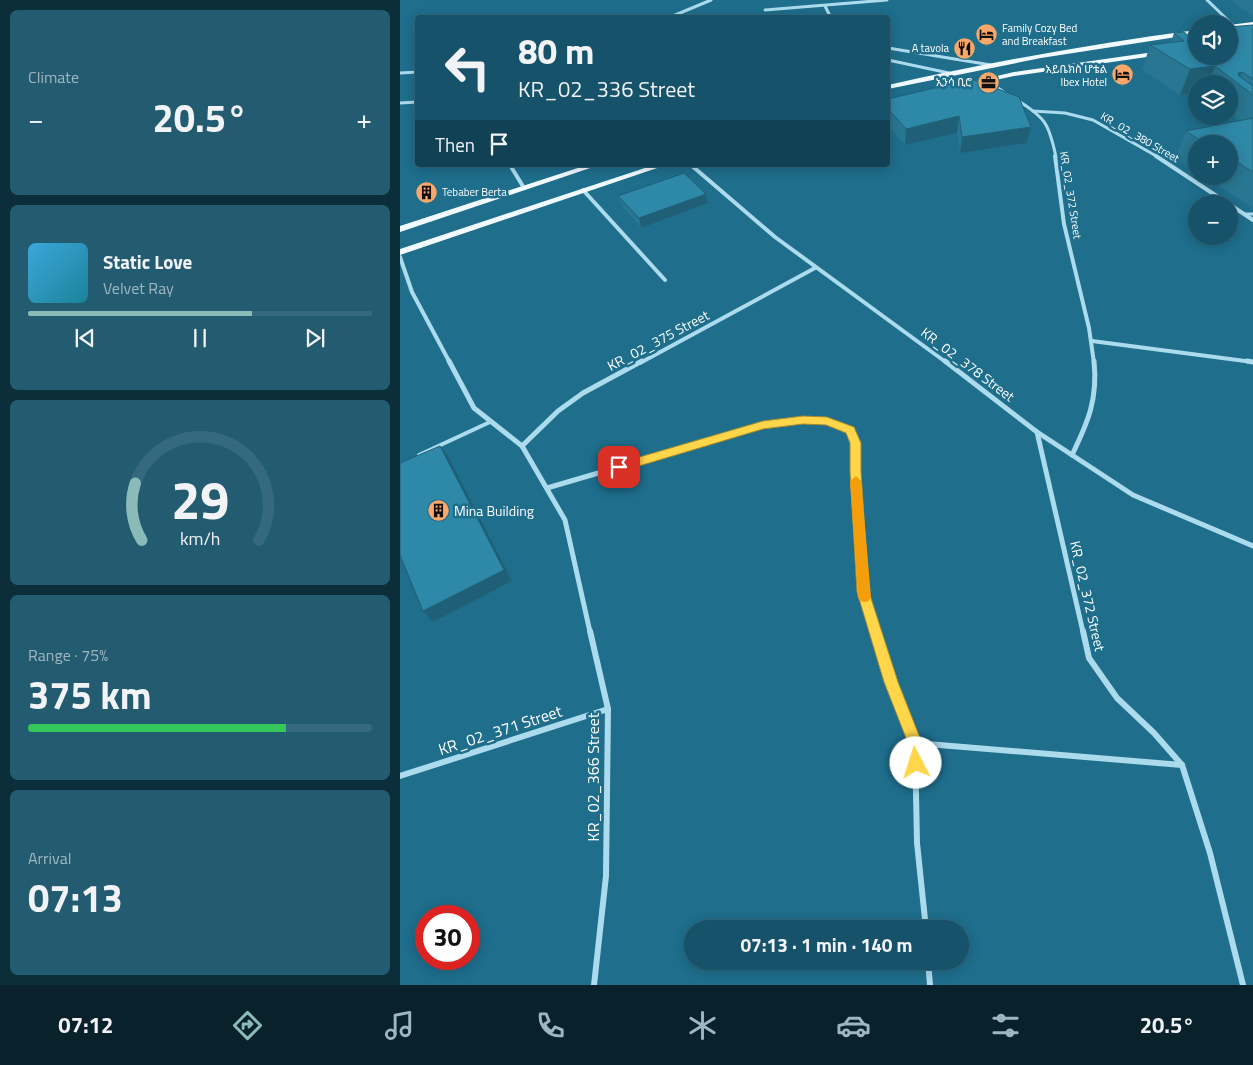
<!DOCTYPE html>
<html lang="en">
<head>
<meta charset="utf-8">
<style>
	:root { --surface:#165269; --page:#235c71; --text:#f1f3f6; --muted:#9eb6c0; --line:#35697d; --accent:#8bbbb9 }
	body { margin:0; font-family:"Titillium Web","Noto Sans Ethiopic",sans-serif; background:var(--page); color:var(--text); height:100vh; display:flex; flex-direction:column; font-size:19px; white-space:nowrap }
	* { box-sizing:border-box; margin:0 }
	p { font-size:16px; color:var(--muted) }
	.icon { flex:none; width:28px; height:28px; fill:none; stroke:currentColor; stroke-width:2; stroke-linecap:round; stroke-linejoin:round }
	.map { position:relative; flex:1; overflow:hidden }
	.panel { display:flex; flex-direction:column; gap:10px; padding:10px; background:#0c2d3a; width:400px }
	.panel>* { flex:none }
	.top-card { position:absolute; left:15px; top:15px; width:475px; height:152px; border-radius:5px; box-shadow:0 2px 12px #0003,0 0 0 1px var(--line); background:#165269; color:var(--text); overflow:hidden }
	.fabs { position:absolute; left:788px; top:15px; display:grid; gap:10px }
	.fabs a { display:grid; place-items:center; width:50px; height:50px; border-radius:50%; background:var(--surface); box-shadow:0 2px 12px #0003,0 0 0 1px var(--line); font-size:25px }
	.speed { position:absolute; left:15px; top:905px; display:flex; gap:10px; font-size:25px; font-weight:700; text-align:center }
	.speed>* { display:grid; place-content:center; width:65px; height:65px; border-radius:50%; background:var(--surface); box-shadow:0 2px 12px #0003,0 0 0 1px var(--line); line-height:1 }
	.speed .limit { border:8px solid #d22; background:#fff; color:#111 }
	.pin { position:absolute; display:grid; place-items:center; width:42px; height:42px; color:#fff; margin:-21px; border-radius:10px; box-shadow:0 2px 8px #0006 }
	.me { position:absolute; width:55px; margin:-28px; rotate:355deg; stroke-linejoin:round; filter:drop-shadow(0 0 4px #0008) }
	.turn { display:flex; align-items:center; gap:18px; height:105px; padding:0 20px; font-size:22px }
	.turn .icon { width:65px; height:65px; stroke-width:2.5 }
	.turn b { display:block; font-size:35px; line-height:42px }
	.then { display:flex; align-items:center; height:48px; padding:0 20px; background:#0003; gap:10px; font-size:19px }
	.big { font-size:38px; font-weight:700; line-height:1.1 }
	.panel .widget { flex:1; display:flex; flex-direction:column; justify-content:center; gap:8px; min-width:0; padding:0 18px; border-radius:8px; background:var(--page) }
	.panel .dial { align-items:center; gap:0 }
	.dial svg { height:130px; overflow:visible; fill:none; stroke:var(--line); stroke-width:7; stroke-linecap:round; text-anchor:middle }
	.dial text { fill:var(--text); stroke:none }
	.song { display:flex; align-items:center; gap:15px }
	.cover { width:60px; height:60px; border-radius:8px; background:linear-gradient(135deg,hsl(200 70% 55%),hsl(190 70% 35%)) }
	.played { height:5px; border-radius:2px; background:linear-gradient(90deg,var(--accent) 65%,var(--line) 65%) }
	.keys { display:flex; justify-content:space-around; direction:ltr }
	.heat { display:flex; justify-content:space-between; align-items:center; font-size:28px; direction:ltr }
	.charge { height:8px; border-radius:4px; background:linear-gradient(90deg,#34c759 75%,var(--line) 0) }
	.trip { position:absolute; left:284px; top:920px; width:285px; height:50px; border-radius:25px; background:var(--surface); box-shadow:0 2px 12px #0003,0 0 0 1px var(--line); font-weight:700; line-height:50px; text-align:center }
	.tab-bar { display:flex; height:80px; justify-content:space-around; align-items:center; background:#09212a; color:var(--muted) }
	.tab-bar .icon { width:35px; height:35px }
	.tab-bar .on { color:var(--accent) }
	.tab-bar b { font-size:22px; color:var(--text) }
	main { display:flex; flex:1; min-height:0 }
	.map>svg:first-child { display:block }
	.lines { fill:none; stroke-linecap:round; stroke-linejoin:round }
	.lane-far1 { stroke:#abdbec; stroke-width:3 }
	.lane { stroke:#abdbec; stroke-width:4 }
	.street-far3 { stroke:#abdbec; stroke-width:3 }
	.street-far2 { stroke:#abdbec; stroke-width:4 }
	.street-far1 { stroke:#abdbec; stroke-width:5 }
	.street { stroke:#abdbec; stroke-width:6 }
	.primary { fill:#f1faff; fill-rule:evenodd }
	.wall { fill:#287691 }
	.shaded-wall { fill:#206076 }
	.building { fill:#2e89a9; stroke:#206076 }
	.route { fill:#ffd54a; stroke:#a68a30 }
	.slow { fill:#f59e0b }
	.labels { text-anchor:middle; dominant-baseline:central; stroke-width:5; stroke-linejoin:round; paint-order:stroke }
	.far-poi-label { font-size:11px; fill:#fff; stroke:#1e6e8c; text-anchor:end }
	.far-street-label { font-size:11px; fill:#fff; stroke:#1e6e8c }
	.street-label { font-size:14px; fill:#fff; stroke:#1e6e8c }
	.poi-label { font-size:14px; fill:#fff; stroke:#1e6e8c; text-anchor:start }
	.near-street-label { font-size:16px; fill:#fff; stroke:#1e6e8c }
</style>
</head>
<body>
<main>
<section class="panel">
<div class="widget"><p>Climate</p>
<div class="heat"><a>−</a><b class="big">20.5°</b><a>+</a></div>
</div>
<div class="widget">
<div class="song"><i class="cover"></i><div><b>Static Love</b><p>Velvet Ray</p></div></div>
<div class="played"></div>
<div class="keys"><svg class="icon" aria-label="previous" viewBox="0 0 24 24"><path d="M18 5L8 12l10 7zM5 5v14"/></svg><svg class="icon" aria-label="pause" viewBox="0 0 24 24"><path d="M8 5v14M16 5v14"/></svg><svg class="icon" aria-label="next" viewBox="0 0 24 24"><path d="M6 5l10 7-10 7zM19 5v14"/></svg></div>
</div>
<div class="widget dial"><svg viewBox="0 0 100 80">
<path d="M14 69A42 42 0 1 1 86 69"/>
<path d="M14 69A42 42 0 0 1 10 34" stroke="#8bbbb9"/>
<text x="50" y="56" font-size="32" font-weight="700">29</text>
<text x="50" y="72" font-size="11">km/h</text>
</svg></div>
<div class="widget"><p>Range · 75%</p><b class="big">375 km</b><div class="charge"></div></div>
<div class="widget"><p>Arrival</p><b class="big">07:13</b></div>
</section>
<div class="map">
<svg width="853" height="985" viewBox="0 0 853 985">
	<rect width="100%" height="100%" fill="#1e6e8c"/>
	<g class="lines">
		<polyline class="lane-far1" points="844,214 853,214"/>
		<polyline class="lane" points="19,455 90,422"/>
		<g class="street-far3">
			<polyline points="807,0 836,28"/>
			<polyline points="425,6 431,18"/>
			<polyline points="365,10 487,0"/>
			<polyline points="268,18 311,0"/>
			<polyline points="488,48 591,65"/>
			<polyline points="488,60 549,73"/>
			<polyline points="0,73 18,72"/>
			<polyline points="587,80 605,93"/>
			<path d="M617,100C646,118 649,124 656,157"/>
			<polyline points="0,103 18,102"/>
			<polyline points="633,111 665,113 693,120 758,157"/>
		</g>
		<g class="street-far2">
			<polyline points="655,156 664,224 689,328 694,363"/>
			<polyline points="756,156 853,220"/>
			<polyline points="110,165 124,188"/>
			<polyline points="291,165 375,237 547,363"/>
			<polyline points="183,190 265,280"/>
			<polyline points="0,257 12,292 50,363"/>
			<polyline points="692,341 853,362"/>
			<polyline points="240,363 415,268"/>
		</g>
		<g class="street-far1">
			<polyline points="49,361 74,408 122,446 165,520 190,632"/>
			<polyline points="545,361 637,432 733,495 853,546"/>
			<polyline points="847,361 853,362"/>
			<polyline points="637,432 683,632"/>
			<polyline points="122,446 158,411 183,393 242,361"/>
			<path d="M672,455C688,422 698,399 694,361"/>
			<polyline points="147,488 363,425 403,420 427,421 450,430 455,443 455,472 463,593 475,632"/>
		</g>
		<g class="street">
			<polyline points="190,631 208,709 206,876 194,985"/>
			<polyline points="475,631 491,682 515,743 517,843 526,929"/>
			<polyline points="683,631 689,658 717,698 754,733 782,765 810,853 843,985"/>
			<polyline points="515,743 782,765"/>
			<polyline points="0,776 208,709"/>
			<polyline points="528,961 530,985"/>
		</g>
		<g class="primary">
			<polygon points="853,22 853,26 829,29 829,25"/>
			<path d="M796,30V34L641,58L488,89V85C590,62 692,44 796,30Z"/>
			<polygon points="796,46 796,50 614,76 563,87 559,85 614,72"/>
			<polygon points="187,165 199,165 0,232 0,226"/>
			<polygon points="254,165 266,165 0,255 0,249"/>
		</g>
	</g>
	<g class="wall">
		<polygon points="833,0 853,0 853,16 833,2"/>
		<polygon points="853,25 853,208 803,176 829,176 829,144 796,144 796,172 775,158 786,131 840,121 829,112 829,84 796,84 796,93 780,95 742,70 750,45 771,42 774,33 789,37 791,31 796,31 796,56 829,56"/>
		<polygon points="488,99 631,127 627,143 560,153 557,133 505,145 488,126"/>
		<polygon points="218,196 308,203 241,228 221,205"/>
	</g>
	<g class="shaded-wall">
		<polygon points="815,66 808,84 796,84 796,93 780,95 790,69"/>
		<polygon points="842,72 837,83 838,73"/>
		<polygon points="559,116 557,133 505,145 506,129"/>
		<polygon points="631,127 627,143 560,153 562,137"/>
		<polygon points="306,194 308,203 241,228 239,218"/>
		<polygon points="40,446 49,458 112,581 33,622 23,611"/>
	</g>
	<g class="building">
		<polygon points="853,25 853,79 842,72 838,73 839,76 853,86 853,95 815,66 790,69 750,45 784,41 774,33 784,32 796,42 796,56 813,56 819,61 821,59 821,56 829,56 829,27"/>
		<polygon points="791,31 796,31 796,35"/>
		<polygon points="572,79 619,97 631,127 562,137 559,116 506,129 488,109 488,99"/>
		<polygon points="853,118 853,172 829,157 829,144 806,144 786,131"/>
		<polygon points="284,173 306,194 239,218 218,196"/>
		<polygon points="40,446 104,570 23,611 0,555 0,463"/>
	</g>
	<polygon class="route" points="403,416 427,417 454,427 461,443 461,472 469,592 498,682 522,743 523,763 521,768 516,770 511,768 508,763 508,743 484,682 457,592 450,472 450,443 446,433 426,425 403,424 363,429 219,472 214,467 219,463 363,421"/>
	<polygon class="slow" points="456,476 461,481 471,597 469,601 464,602 460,601 458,597 450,481"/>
	<defs>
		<symbol id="hotel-disc" viewBox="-11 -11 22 22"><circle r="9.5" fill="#fba76a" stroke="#1e6e8c"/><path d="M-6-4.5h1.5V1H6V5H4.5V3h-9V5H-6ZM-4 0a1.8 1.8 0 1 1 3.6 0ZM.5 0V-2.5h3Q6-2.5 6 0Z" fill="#111"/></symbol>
		<symbol id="restaurant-disc" viewBox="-11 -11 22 22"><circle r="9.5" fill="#fba76a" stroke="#1e6e8c"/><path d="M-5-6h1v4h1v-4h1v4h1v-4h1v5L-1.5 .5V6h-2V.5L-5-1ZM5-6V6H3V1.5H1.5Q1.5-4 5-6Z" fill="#111"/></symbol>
		<symbol id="office-disc" viewBox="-11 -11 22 22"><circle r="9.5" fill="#fba76a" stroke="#1e6e8c"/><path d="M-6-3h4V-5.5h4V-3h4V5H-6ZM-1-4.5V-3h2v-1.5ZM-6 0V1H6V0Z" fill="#111"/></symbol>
		<symbol id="building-disc" viewBox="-11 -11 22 22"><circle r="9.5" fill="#fba76a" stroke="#1e6e8c"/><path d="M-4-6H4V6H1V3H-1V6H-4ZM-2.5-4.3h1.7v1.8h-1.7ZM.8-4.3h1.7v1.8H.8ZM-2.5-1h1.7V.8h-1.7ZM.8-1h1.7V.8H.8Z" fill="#111"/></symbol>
	</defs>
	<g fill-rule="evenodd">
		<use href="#hotel-disc" x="574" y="22" width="25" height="25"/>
		<use href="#restaurant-disc" x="552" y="36" width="25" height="25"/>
		<use href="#hotel-disc" x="710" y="62" width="25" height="25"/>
		<use href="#office-disc" x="576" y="70" width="25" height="25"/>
		<use href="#building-disc" x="14" y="180" width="25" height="25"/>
		<use href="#building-disc" x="26" y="498" width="25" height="25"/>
	</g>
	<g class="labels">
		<g class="far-poi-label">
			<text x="602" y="28" text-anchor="start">Family Cozy Bed<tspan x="602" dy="13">and Breakfast</tspan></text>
			<text x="549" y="48">A tavola</text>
			<text x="707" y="69">አይቤክስ ሆቴል<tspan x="707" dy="13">Ibex Hotel</tspan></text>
			<text x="572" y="82">ኢንሳ ቢሮ</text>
			<text x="42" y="192" text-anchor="start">Tebaber Berta</text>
		</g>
		<g class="far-street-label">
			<text transform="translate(740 137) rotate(30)">KR_02_380 Street</text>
			<text transform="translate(671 195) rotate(81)">KR_02_372 Street</text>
		</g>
		<g class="street-label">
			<text transform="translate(258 340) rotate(-28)">KR_02_375 Street</text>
			<text transform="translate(568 364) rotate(37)">KR_02_378 Street</text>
			<text transform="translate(688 596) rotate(77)">KR_02_372 Street</text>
		</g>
		<g class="poi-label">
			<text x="54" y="510">Mina Building</text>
		</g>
		<g class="near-street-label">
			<text transform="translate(100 730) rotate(-18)">KR_02_371 Street</text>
			<text transform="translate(193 777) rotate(-90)">KR_02_366 Street</text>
		</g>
	</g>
</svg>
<div class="fabs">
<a><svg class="icon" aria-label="sound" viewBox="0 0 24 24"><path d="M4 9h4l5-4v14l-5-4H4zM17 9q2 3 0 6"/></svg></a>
<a><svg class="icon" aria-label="layers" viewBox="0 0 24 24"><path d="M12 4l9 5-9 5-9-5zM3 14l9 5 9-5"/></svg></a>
<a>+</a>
<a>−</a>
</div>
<div class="speed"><div class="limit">30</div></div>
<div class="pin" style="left:219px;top:467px;background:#d93025"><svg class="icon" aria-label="arrive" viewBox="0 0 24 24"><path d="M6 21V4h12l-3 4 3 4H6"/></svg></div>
<svg class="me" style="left:516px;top:763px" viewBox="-20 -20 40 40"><circle r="19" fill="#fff"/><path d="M0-13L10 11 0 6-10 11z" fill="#ffd54a"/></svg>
<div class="trip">07:13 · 1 min · 140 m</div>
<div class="top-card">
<div class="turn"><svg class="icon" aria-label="left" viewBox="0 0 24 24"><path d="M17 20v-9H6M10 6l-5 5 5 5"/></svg><div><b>80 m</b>KR_02_336 Street</div></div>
<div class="then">Then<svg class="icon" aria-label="arrive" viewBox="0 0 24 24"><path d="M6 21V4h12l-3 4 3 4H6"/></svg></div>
</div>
</div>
</main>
<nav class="tab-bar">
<b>07:12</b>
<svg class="icon on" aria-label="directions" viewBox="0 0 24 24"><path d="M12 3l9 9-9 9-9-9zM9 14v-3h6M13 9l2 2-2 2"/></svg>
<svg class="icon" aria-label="music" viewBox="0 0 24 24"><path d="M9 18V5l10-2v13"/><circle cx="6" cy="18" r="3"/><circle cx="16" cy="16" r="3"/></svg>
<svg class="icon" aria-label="phone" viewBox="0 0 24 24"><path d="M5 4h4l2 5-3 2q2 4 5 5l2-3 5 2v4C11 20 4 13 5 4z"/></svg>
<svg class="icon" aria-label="climate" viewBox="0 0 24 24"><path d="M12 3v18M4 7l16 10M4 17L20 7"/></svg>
<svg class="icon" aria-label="car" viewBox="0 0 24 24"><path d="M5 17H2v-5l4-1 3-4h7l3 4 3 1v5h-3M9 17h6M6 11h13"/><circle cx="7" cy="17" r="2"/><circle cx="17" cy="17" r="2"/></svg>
<svg class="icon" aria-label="filters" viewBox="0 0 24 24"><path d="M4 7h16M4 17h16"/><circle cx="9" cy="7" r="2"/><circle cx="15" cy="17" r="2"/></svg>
<b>20.5°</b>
</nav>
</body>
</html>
